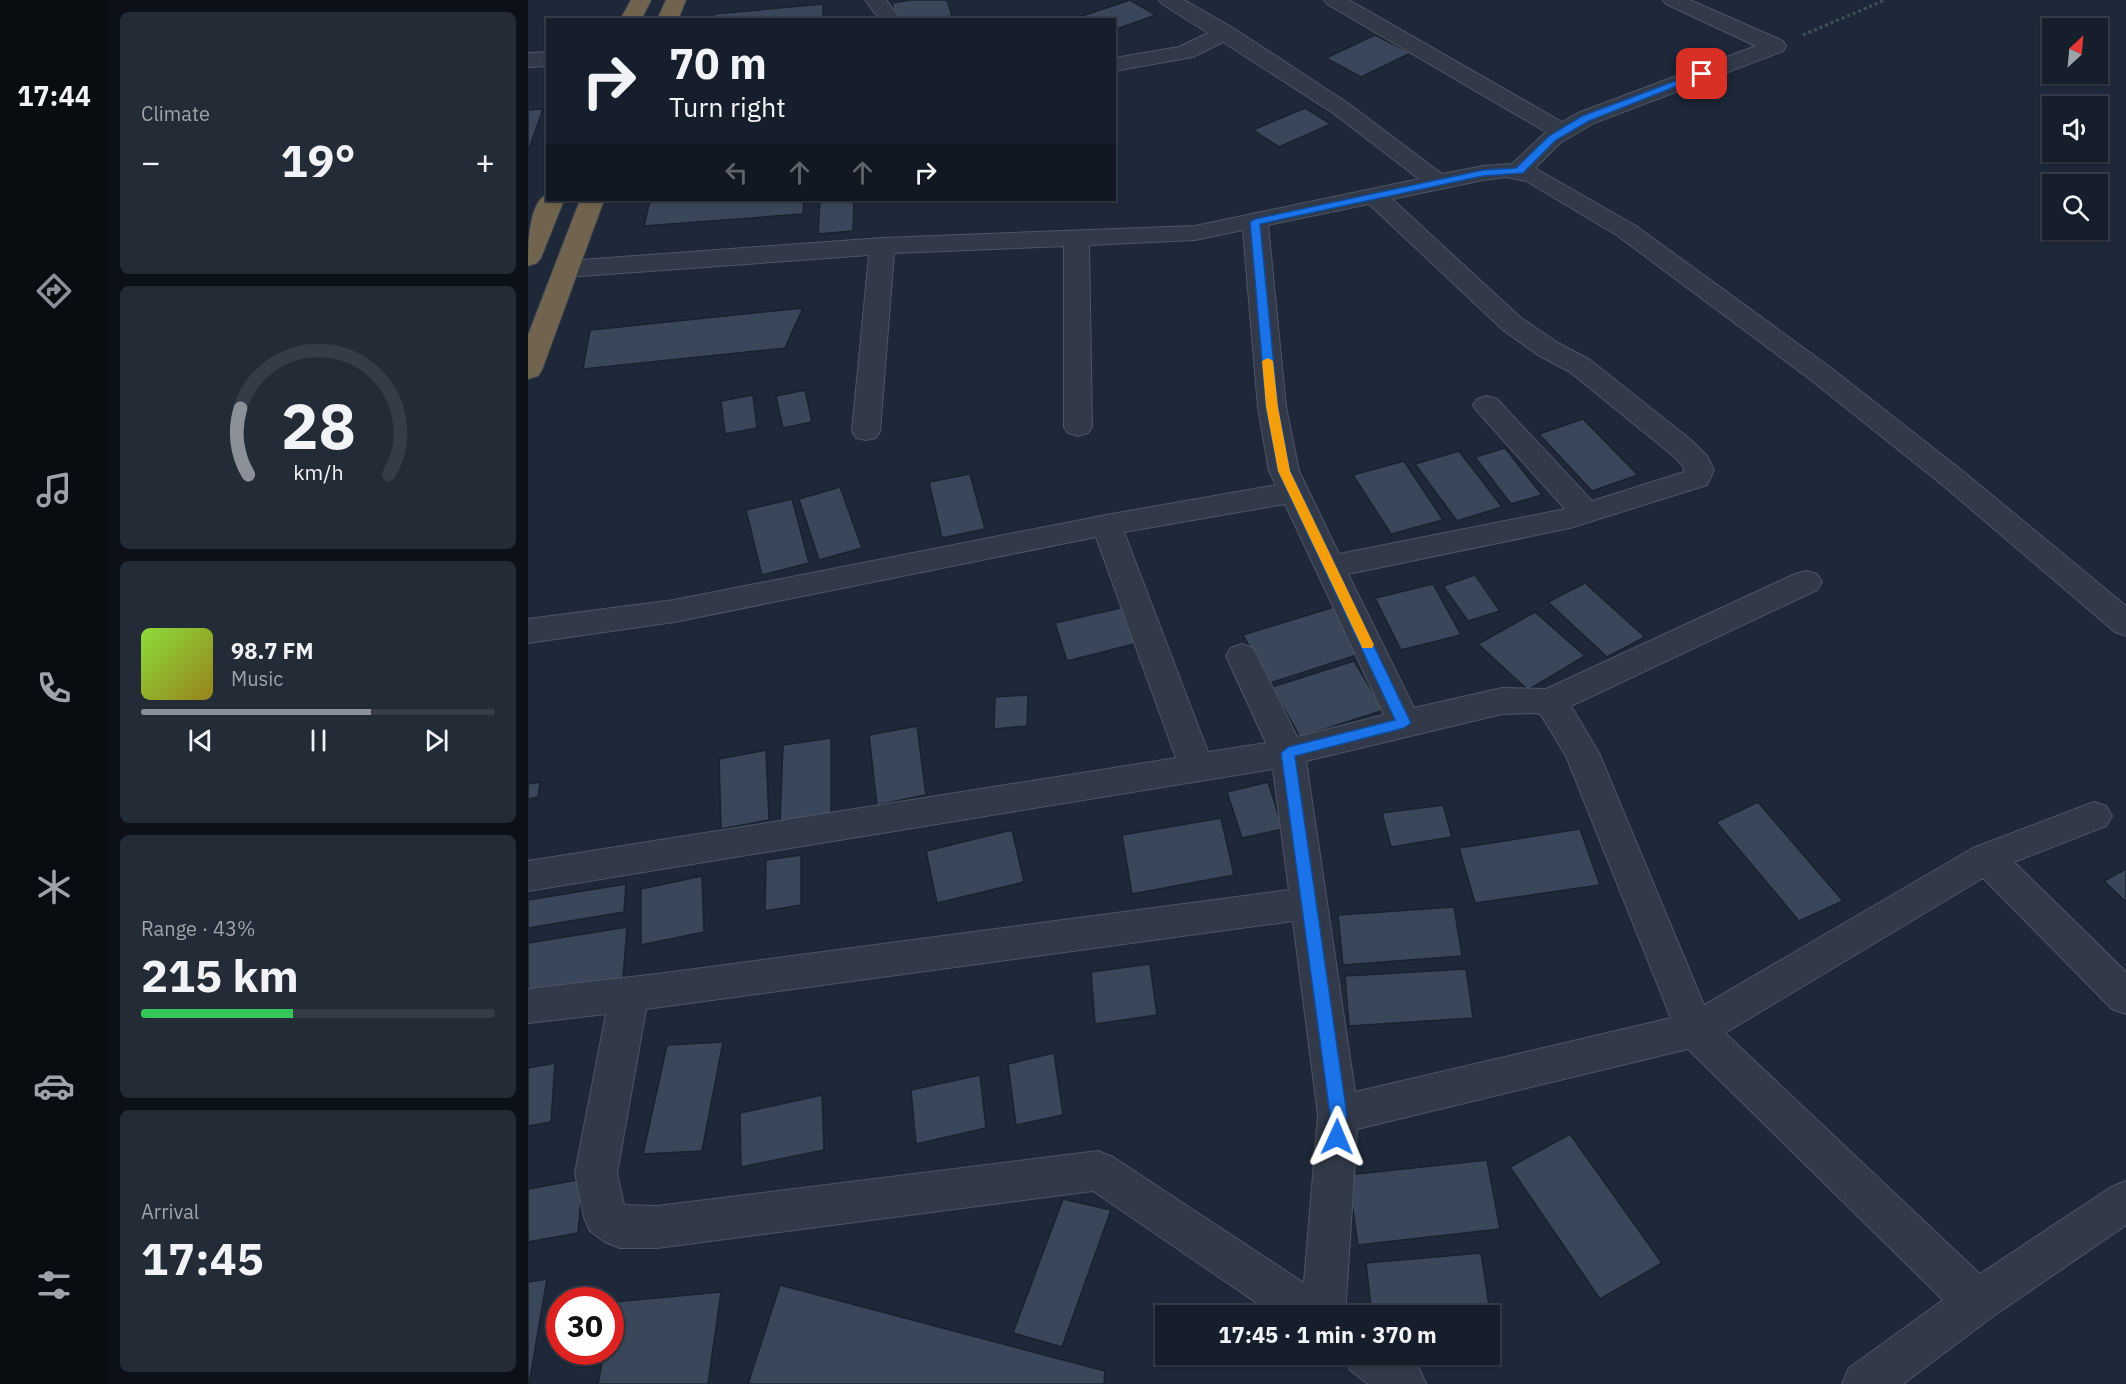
<!DOCTYPE html>
<html lang="en">
<head>
<meta charset="utf-8">
<style>
	:root { --surface:#161e2b; --page:#232b37; --text:#f1f3f6; --muted:#9ea2a9; --line:#353c47; --accent:#8c9099 }
	body { margin:0; font-family:"IBM Plex Sans",sans-serif; background:var(--page); color:var(--text); height:100vh; display:flex; flex-direction:column; font-size:22px; white-space:nowrap }
	* { box-sizing:border-box; margin:0 }
	p { font-size:20px; color:var(--muted) }
	.icon { flex:none; width:33px; height:33px; fill:none; stroke:currentColor; stroke-width:2; stroke-linecap:round; stroke-linejoin:round }
	.map { position:relative; flex:1; overflow:hidden }
	.side { display:flex; flex-direction:column; gap:12px; padding:12px; background:#0c1018; width:420px }
	.side>* { flex:none }
	.guide { position:absolute; left:18px; top:18px; width:570px; height:183px; border-radius:0px; box-shadow:0 2px 4px #0004,0 0 0 2px var(--line); background:#161e2b; color:var(--text); overflow:hidden }
	.needle { width:39px; rotate:26deg }
	.tools { position:absolute; left:1514px; top:18px; display:grid; gap:12px }
	.tools a { display:grid; place-items:center; width:66px; height:66px; border-radius:0px; background:var(--surface); box-shadow:0 2px 4px #0004,0 0 0 2px var(--line); font-size:30px }
	.speed { position:absolute; left:18px; top:1287px; display:flex; gap:12px; font-size:30px; font-weight:700; text-align:center }
	.speed>* { display:grid; place-content:center; width:78px; height:78px; border-radius:50%; background:var(--surface); box-shadow:0 2px 4px #0004,0 0 0 2px var(--line); line-height:1 }
	.speed .limit { border:9px solid #d22; background:#fff; color:#111 }
	.pin { position:absolute; display:grid; place-items:center; width:51px; height:51px; color:#fff; margin:-26px; border-radius:12px; box-shadow:0 3px 9px #0006 }
	.me { position:absolute; width:66px; margin:-33px; rotate:1deg; stroke-linejoin:round; filter:drop-shadow(0 0 4px #0008) }
	.turn { display:flex; align-items:center; gap:21px; height:126px; padding:0 24px; font-size:27px }
	.turn .icon { width:78px; height:78px; stroke-width:2.5 }
	.turn b { display:block; font-size:42px; line-height:51px }
	.lanes { display:flex; align-items:center; height:57px; padding:0 24px; background:#0003; justify-content:center; gap:30px; direction:ltr }
	.lanes .off { opacity:.35 }
	.big { font-size:45px; font-weight:700; line-height:1.1 }
	.side .tile { flex:1; display:flex; flex-direction:column; justify-content:center; gap:9px; min-width:0; padding:0 21px; border-radius:9px; background:var(--page) }
	.side .dial { align-items:center; gap:0 }
	.dial svg { height:156px; overflow:visible; fill:none; stroke:var(--line); stroke-width:7; stroke-linecap:round; text-anchor:middle }
	.dial text { fill:var(--text); stroke:none }
	.song { display:flex; align-items:center; gap:18px }
	.cover { width:72px; height:72px; border-radius:9px; background:linear-gradient(135deg,hsl(90 70% 55%),hsl(50 70% 35%)) }
	.played { height:6px; border-radius:3px; background:linear-gradient(90deg,var(--accent) 65%,var(--line) 65%) }
	.keys { display:flex; justify-content:space-around; direction:ltr }
	.heat { display:flex; justify-content:space-between; align-items:center; font-size:33px; direction:ltr }
	.charge { height:9px; border-radius:4px; background:linear-gradient(90deg,#34c759 43%,var(--line) 0) }
	.trip { position:absolute; left:627px; top:1305px; width:345px; height:60px; border-radius:0px; background:var(--surface); box-shadow:0 2px 4px #0004,0 0 0 2px var(--line); font-weight:700; line-height:60px; text-align:center }
	main { display:flex; flex:1; min-height:0 }
	.tab-bar { display:flex; flex-direction:column; width:108px; justify-content:space-around; align-items:center; background:#090c11; color:var(--muted) }
	.tab-bar .icon { width:42px; height:42px }
	.tab-bar .active { color:var(--accent) }
	.tab-bar b { font-size:27px; color:var(--text) }
	.map>svg:first-child { display:block }
	.building { fill:#3a4659; stroke:#19222f; stroke-width:1.5 }
	.lines { fill:none; stroke-linecap:round; stroke-linejoin:round }
	.street-casing { stroke:#4c5564; stroke-width:2 }
	.highway-casing { stroke:#394250; stroke-width:2 }
	.path { stroke:#3e5357; stroke-width:3; stroke-dasharray:3 3; stroke-linecap:butt }
	.street { fill:#323a49; fill-rule:evenodd }
	.highway { fill:#70644e; fill-rule:evenodd }
	.route { fill:#1a73e8; stroke:#114b97; stroke-width:1.5 }
	.slow { fill:#f59e0b }
</style>
</head>
<body>
<main>
<nav class="tab-bar">
<b>17:44</b>
<svg class="icon active" aria-label="directions" viewBox="0 0 24 24"><path d="M12 3l9 9-9 9-9-9zM9 14v-3h6M13 9l2 2-2 2"/></svg>
<svg class="icon" aria-label="music" viewBox="0 0 24 24"><path d="M9 18V5l10-2v13"/><circle cx="6" cy="18" r="3"/><circle cx="16" cy="16" r="3"/></svg>
<svg class="icon" aria-label="phone" viewBox="0 0 24 24"><path d="M5 4h4l2 5-3 2q2 4 5 5l2-3 5 2v4C11 20 4 13 5 4z"/></svg>
<svg class="icon" aria-label="climate" viewBox="0 0 24 24"><path d="M12 3v18M4 7l16 10M4 17L20 7"/></svg>
<svg class="icon" aria-label="car" viewBox="0 0 24 24"><path d="M5 17H2v-5l4-1 3-4h7l3 4 3 1v5h-3M9 17h6M6 11h13"/><circle cx="7" cy="17" r="2"/><circle cx="17" cy="17" r="2"/></svg>
<svg class="icon" aria-label="filters" viewBox="0 0 24 24"><path d="M4 7h16M4 17h16"/><circle cx="9" cy="7" r="2"/><circle cx="15" cy="17" r="2"/></svg>
</nav>
<section class="side">
<div class="tile"><p>Climate</p>
<div class="heat"><a>−</a><b class="big">19°</b><a>+</a></div>
</div>
<div class="tile dial"><svg viewBox="0 0 100 80">
<path d="M14 69A42 42 0 1 1 86 69"/>
<path d="M14 69A42 42 0 0 1 10 35" stroke="#8c9099"/>
<text x="50" y="56" font-size="32" font-weight="700">28</text>
<text x="50" y="72" font-size="11">km/h</text>
</svg></div>
<div class="tile">
<div class="song"><i class="cover"></i><div><b>98.7 FM</b><p>Music</p></div></div>
<div class="played"></div>
<div class="keys"><svg class="icon" aria-label="previous" viewBox="0 0 24 24"><path d="M18 5L8 12l10 7zM5 5v14"/></svg><svg class="icon" aria-label="pause" viewBox="0 0 24 24"><path d="M8 5v14M16 5v14"/></svg><svg class="icon" aria-label="next" viewBox="0 0 24 24"><path d="M6 5l10 7-10 7zM19 5v14"/></svg></div>
</div>
<div class="tile"><p>Range · 43%</p><b class="big">215 km</b><div class="charge"></div></div>
<div class="tile"><p>Arrival</p><b class="big">17:45</b></div>
</section>
<div class="map">
<svg width="1598" height="1384" viewBox="0 0 1598 1384">
	<rect width="100%" height="100%" fill="#1e2839"/>
	<g class="building">
		<polygon points="383,0 419,0 424,16 396,20 368,20 364,3"/>
		<polygon points="602,0 628,15 586,30 586,20 559,20 554,16"/>
		<polygon points="295,4 295,20 185,20 186,14"/>
		<polygon points="847,35 883,53 833,77 798,58"/>
		<polygon points="777,108 803,124 751,147 725,130"/>
		<polygon points="15,109 0,152 0,110"/>
		<polygon points="122,200 276,200 275,214 116,226"/>
		<polygon points="292,200 326,200 325,231 290,234"/>
		<polygon points="275,308 257,348 55,369 62,330"/>
		<polygon points="277,390 284,422 255,428 248,396"/>
		<polygon points="225,395 229,428 197,434 193,401"/>
		<polygon points="1055,419 1110,475 1064,491 1011,434"/>
		<polygon points="977,448 1014,495 983,504 947,457"/>
		<polygon points="931,451 974,507 929,521 887,464"/>
		<polygon points="876,461 915,520 863,534 825,475"/>
		<polygon points="442,474 457,529 414,538 401,482"/>
		<polygon points="312,487 334,548 291,560 271,499"/>
		<polygon points="264,499 281,563 234,575 218,510"/>
		<polygon points="947,575 972,611 940,621 915,586"/>
		<polygon points="1057,583 1117,637 1079,657 1020,602"/>
		<polygon points="905,584 933,635 873,650 847,598"/>
		<polygon points="605,605 618,641 539,661 527,623"/>
		<polygon points="806,607 835,653 742,683 715,635"/>
		<polygon points="1007,612 1057,656 1000,690 950,644"/>
		<polygon points="826,661 856,710 772,737 744,687"/>
		<polygon points="500,695 499,726 466,729 467,697"/>
		<polygon points="389,726 398,795 349,805 341,735"/>
		<polygon points="303,738 303,815 252,823 255,745"/>
		<polygon points="238,750 241,820 193,829 191,759"/>
		<polygon points="12,782 10,797 0,799 0,784"/>
		<polygon points="740,782 755,829 714,838 699,792"/>
		<polygon points="1230,802 1315,901 1271,921 1188,822"/>
		<polygon points="915,805 924,837 863,847 854,813"/>
		<polygon points="693,818 706,875 604,894 594,835"/>
		<polygon points="1052,829 1072,885 947,903 931,848"/>
		<polygon points="484,830 496,882 409,903 398,851"/>
		<polygon points="273,855 273,905 237,911 238,860"/>
		<polygon points="1598,869 1598,902 1576,881"/>
		<polygon points="174,876 176,932 113,945 113,889"/>
		<polygon points="98,884 96,912 0,928 0,900"/>
		<polygon points="926,907 934,956 815,965 810,915"/>
		<polygon points="99,927 95,978 0,994 0,943"/>
		<polygon points="622,964 629,1015 567,1024 563,972"/>
		<polygon points="938,969 945,1018 821,1026 817,976"/>
		<polygon points="195,1042 174,1151 115,1154 139,1045"/>
		<polygon points="526,1053 535,1115 488,1125 480,1064"/>
		<polygon points="27,1063 23,1122 0,1126 0,1068"/>
		<polygon points="452,1075 458,1128 388,1144 383,1090"/>
		<polygon points="294,1095 296,1150 213,1167 212,1113"/>
		<polygon points="1042,1134 1134,1263 1072,1299 982,1167"/>
		<polygon points="959,1160 972,1229 830,1245 820,1175"/>
		<polygon points="55,1179 50,1233 0,1242 0,1189"/>
		<polygon points="535,1199 583,1210 534,1347 485,1333"/>
		<polygon points="953,1253 966,1338 962,1339 962,1316 844,1316 838,1263"/>
		<polygon points="19,1279 1,1384 0,1384 0,1282"/>
		<polygon points="252,1285 577,1371 576,1384 220,1384"/>
		<polygon points="193,1292 180,1384 70,1384 76,1352 82,1352 82,1316 85,1302"/>
	</g>
	<g class="lines">
		<defs>
			<g id="street">
				<polygon points="337,0 358,0 373,20 352,20"/>
				<path d="M631,0H656L705,28L821,104L914,174L955,166L984,164L1018,132L799,4L796,0H821L1034,122L1050,113L1228,46L1138,4L1135,0H1162L1255,41L1258,46L1255,51L1066,123L1032,143L1007,168L1108,226L1303,368L1437,473L1598,606V636L1587,632L1417,487L1283,380L1090,236L998,181L978,177L955,180L864,199L993,318L1030,343L1062,360L1163,440L1179,456L1186,470L1179,485L1042,528L820,574L886,708L974,688L1018,689L1267,574L1278,571L1289,574L1294,582L1289,590L1043,706L1071,753L1176,1005L1445,848L1566,802L1578,806L1584,816L1578,826L1486,862L1598,972V1014L1584,1009L1455,878L1197,1033L1452,1274L1583,1187L1598,1181V1225L1464,1317L1375,1384H1314L1321,1368L1415,1300L1160,1049L829,1129L817,1316H748L565,1191L129,1248H92L77,1242L62,1231L56,1217L47,1173L78,1014L0,1023V989L137,973L761,890L745,769L0,891V861L648,758L568,537L146,622L0,643V619L146,600L578,515L748,485L741,471L730,407L715,230L667,240L561,245L564,427L560,433L550,436L540,433L536,427V246L366,253L352,431L348,438L338,440L328,438L324,431L341,255L39,277L30,274L26,269L30,264L39,261L354,238L667,226L891,179L805,113L695,42L665,57L586,71V58L651,47L680,33L634,4ZM841,204L975,330L1010,355L1042,372L1143,454L1155,466L1156,472L1064,501L969,399L959,396L949,399L945,405L949,411L1037,509L811,554L771,471L758,407L740,225ZM757,504L856,715L769,737L725,648L714,644L703,648L698,656L738,743L680,752L596,532ZM1008,713L1013,715L1038,756L1143,1018L827,1092L778,761L974,714ZM765,921L790,1115L776,1283L585,1157L570,1151L129,1206L96,1205L89,1173L118,1009Z"/>
				<polygon points="20,52 20,66 0,67 0,53"/>
				<polygon points="816,1354 874,1354 891,1368 898,1384 840,1384 822,1370"/>
			</g>
			<g id="highway">
				<polygon points="103,0 123,0 113,20 92,20"/>
				<polygon points="138,0 158,0 150,20 129,20"/>
				<path d="M20,194V200H36L13,258L9,263L0,266C0,248 0,201 20,194Z"/>
				<polygon points="52,200 76,200 14,370 10,376 0,379 0,335"/>
			</g>
		</defs>
		<use href="#street" class="street-casing"/>
		<use href="#highway" class="highway-casing"/>
		<polyline class="path" points="1275,35 1357,0"/>
		<use href="#street" class="street"/>
		<use href="#highway" class="highway"/>
	</g>
	<polygon class="route" points="1171,72 1179,74 1061,121 1028,140 995,173 955,176 732,224 750,407 762,471 883,723 876,728 767,756 819,1115 815,1143 809,1145 803,1143 800,1137 802,1115 753,753 760,747 867,720 750,471 738,407 722,222 727,219 955,170 988,168 1021,136 1054,116"/>
	<polygon class="slow" points="740,358 745,361 750,407 762,471 846,645 844,648 834,648 833,645 750,471 738,407 734,361"/>
</svg>
<div class="tools">
<a><svg class="needle" viewBox="-14 -14 28 28"><path d="M0-13l5 13h-10z" fill="#e53935"/><path d="M0 13l5-13h-10z" fill="#9ea2a9"/></svg></a>
<a><svg class="icon" aria-label="sound" viewBox="0 0 24 24"><path d="M4 9h4l5-4v14l-5-4H4zM17 9q2 3 0 6"/></svg></a>
<a><svg class="icon" aria-label="search" viewBox="0 0 24 24"><circle cx="10" cy="10" r="6"/><path d="M15 15l6 6"/></svg></a>
</div>
<div class="speed"><div class="limit">30</div></div>
<div class="pin" style="left:1174px;top:74px;background:#d93025"><svg class="icon" aria-label="arrive" viewBox="0 0 24 24"><path d="M6 21V4h12l-3 4 3 4H6"/></svg></div>
<svg class="me" style="left:809px;top:1137px" viewBox="-20 -20 40 40"><path d="M0-17L14 15 0 8-14 15z" fill="#1a73e8" stroke="#fff" stroke-width="4"/></svg>
<div class="trip">17:45 · 1 min · 370 m</div>
<div class="guide">
<div class="turn"><svg class="icon" aria-label="right" viewBox="0 0 24 24"><path d="M7 20v-9h11M14 6l5 5-5 5"/></svg><div><b>70 m</b>Turn right</div></div>
<div class="lanes"><svg class="icon off" aria-label="left" viewBox="0 0 24 24"><path d="M17 20v-9H6M10 6l-5 5 5 5"/></svg><svg class="icon off" aria-label="ahead" viewBox="0 0 24 24"><path d="M12 20V5M6 11l6-6 6 6"/></svg><svg class="icon off" aria-label="ahead" viewBox="0 0 24 24"><path d="M12 20V5M6 11l6-6 6 6"/></svg><svg class="icon" aria-label="right" viewBox="0 0 24 24"><path d="M7 20v-9h11M14 6l5 5-5 5"/></svg></div>
</div>
</div>
</main>
</body>
</html>
